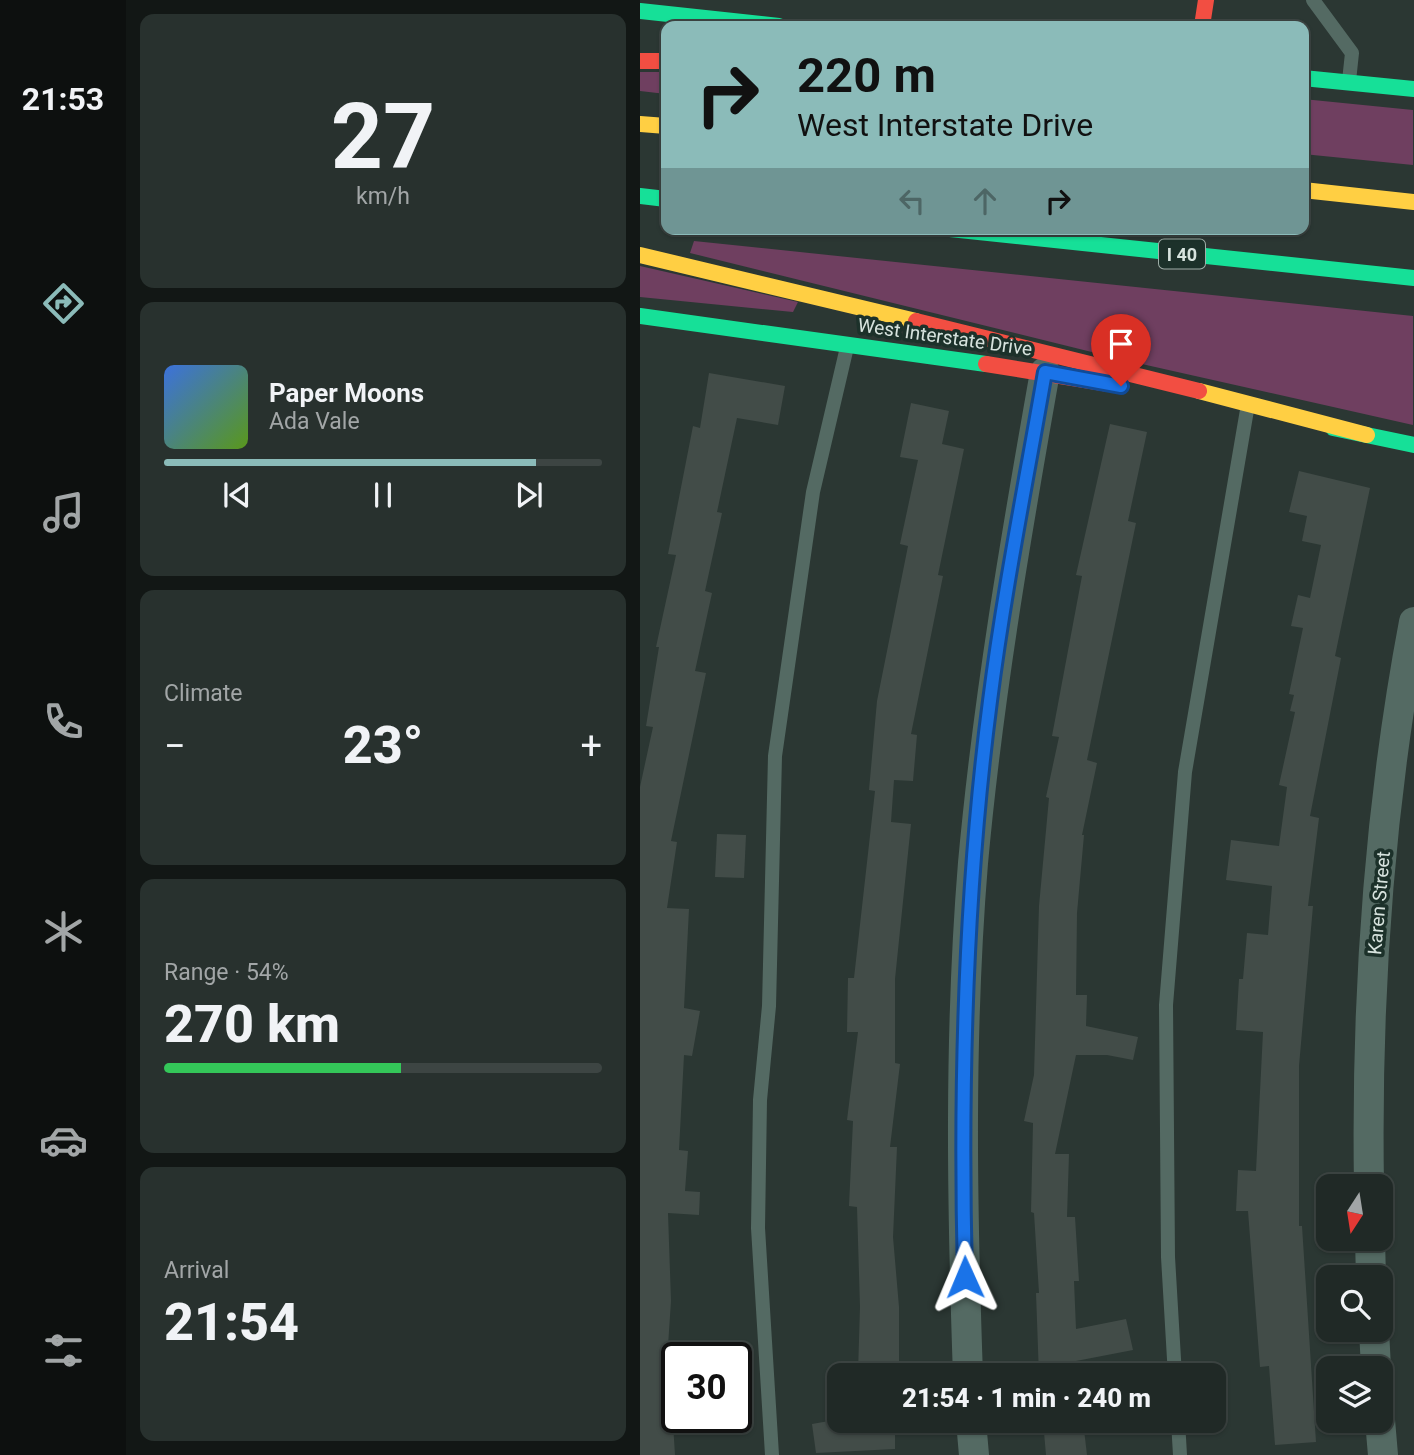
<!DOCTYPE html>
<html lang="en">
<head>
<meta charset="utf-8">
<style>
	:root { --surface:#202926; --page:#28312e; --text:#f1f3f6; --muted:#a2a6a7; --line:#3d4543; --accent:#8bbbb9 }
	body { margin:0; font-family:Roboto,sans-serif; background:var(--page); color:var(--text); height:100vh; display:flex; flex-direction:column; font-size:26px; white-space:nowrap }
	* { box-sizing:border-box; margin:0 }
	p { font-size:23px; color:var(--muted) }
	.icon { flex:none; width:38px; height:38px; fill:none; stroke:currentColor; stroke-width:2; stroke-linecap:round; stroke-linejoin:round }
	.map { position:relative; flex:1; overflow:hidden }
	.drawer { display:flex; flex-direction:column; gap:14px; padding:14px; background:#121715; width:514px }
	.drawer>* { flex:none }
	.top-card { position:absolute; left:21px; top:21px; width:648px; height:214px; border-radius:14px; box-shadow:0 2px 5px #0004,0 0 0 2px var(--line); background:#8bbbb9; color:#111; overflow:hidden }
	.needle { width:46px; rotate:192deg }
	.controls { position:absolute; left:676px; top:1174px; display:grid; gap:14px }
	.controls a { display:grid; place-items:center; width:77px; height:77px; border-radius:14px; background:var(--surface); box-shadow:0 2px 5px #0004,0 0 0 2px var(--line); font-size:35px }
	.speed { position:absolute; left:21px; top:1342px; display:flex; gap:14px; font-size:35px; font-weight:700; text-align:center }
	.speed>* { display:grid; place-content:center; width:91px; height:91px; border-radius:50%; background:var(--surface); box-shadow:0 2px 5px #0004,0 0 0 2px var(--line); line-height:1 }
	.speed .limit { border:4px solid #111; border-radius:10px; background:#fff; color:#111 }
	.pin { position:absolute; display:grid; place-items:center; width:60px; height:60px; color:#fff; margin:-72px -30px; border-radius:50% 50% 50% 0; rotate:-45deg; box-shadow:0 0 7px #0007 }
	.pin .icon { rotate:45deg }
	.me { position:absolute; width:77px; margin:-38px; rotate:359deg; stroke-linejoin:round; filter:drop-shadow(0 0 5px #0008) }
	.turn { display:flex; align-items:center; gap:24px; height:147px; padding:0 21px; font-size:32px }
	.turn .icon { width:91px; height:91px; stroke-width:2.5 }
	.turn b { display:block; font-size:49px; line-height:60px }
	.lanes { display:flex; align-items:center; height:66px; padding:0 21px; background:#0003; justify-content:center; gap:35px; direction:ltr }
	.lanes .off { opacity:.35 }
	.big { font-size:52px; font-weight:800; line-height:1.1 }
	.drawer .tile { flex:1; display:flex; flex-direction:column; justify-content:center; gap:10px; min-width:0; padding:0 24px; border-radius:14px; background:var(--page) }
	.drawer .dial { align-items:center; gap:0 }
	.dial b { font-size:91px; line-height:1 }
	.song { display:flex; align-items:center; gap:21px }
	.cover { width:84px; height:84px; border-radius:10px; background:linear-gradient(135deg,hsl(220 70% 55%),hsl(90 70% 35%)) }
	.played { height:7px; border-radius:4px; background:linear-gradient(90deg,var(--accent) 85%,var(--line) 85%) }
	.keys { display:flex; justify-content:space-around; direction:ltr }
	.heat { display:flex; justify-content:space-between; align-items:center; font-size:38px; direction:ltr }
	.charge { height:10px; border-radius:5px; background:linear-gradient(90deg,#34c759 54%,var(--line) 0) }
	.trip { position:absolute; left:187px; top:1363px; width:399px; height:70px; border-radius:14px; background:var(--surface); box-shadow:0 2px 5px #0004,0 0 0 2px var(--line); font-weight:800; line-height:70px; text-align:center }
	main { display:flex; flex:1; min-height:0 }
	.menu { display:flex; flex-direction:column; width:126px; justify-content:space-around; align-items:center; background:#0d100f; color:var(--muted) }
	.menu .icon { width:49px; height:49px }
	.menu .selected { color:var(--accent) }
	.menu b { font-size:32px; color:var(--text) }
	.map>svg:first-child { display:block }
	.green { fill:#6f3f60 }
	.building { fill:#424c48 }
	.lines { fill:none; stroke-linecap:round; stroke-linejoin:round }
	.lane { stroke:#546a63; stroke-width:14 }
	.street { stroke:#546a63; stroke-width:30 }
	.fast { stroke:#16e098; stroke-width:16 }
	.slow { stroke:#ffcf43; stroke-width:16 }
	.jam { stroke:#f24e42; stroke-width:16 }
	.route-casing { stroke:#114b97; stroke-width:18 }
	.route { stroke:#1a73e8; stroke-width:12 }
	.labels { text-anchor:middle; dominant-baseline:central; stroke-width:7; stroke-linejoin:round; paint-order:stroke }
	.shield { fill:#1c312a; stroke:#9faea8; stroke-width:2 }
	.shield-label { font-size:18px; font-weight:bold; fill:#d7e3de }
	.street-label { font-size:19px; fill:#d7e3de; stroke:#1c312a }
</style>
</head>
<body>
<main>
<nav class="menu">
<b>21:53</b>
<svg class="icon selected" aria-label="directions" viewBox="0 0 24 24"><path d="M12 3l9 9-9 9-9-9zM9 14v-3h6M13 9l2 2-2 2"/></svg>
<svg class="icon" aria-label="music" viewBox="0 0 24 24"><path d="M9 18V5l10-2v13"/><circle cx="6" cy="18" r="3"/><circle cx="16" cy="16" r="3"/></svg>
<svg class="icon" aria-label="phone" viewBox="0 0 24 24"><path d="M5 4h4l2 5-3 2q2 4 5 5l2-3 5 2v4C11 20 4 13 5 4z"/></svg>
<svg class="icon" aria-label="climate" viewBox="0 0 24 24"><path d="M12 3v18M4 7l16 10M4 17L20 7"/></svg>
<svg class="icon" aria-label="car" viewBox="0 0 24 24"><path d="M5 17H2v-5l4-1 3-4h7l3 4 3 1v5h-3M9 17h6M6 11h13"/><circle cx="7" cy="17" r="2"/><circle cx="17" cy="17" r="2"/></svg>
<svg class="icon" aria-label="filters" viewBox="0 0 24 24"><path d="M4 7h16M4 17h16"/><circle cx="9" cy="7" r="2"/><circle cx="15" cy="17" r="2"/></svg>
</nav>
<section class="drawer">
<div class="tile dial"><b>27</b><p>km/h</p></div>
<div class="tile">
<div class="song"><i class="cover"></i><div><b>Paper Moons</b><p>Ada Vale</p></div></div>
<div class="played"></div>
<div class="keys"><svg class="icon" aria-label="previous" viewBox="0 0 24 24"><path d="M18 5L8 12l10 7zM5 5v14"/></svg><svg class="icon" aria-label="pause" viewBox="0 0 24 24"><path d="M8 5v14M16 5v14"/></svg><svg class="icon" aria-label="next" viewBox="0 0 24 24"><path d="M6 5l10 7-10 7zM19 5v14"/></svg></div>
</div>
<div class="tile"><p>Climate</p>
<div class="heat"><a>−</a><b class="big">23°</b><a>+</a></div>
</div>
<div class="tile"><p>Range · 54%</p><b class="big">270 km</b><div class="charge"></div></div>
<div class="tile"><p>Arrival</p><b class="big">21:54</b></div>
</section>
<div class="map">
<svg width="774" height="1455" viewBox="0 0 774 1455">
	<rect width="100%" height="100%" fill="#2b3733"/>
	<g class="green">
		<polygon points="0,72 26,72 26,94 0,91"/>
		<polygon points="663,99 773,110 773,165 663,154"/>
		<polygon points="54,241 773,316 773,425 484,360 50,253"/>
		<polygon points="0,266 158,302 153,312 0,297"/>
	</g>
	<g class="building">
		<polygon points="69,373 145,386 138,425 97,418 77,512 82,513 65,591 72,593 55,671 66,673 31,841 37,842 27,908 49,909 44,1008 60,1011 52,1056 44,1055 39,1150 48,1151 45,1191 60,1192 59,1215 28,1213 31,1301 26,1376 30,1376 35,1455 0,1455 0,787 13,727 6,726 19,647 16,647 36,555 28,554 53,426 60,428"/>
		<polygon points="271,403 309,411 302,444 324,449 298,575 303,576 271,734 277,735 273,781 254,780 251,822 271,824 255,979 255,1063 260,1064 250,1147 257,1147 253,1237 259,1307 259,1373 218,1373 220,1307 217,1207 209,1206 213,1121 207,1120 218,1032 207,1032 208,978 214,978 235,791 229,790 237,701 268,546 260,544 278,460 260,457"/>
		<polygon points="470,424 507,432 488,521 496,523 447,760 457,763 442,835 444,835 437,913 436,995 447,995 446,1026 498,1037 493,1060 467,1055 436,1055 415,1154 429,1154 427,1217 435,1217 439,1281 434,1281 436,1329 486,1319 493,1350 436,1361 438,1376 399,1376 396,1293 399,1293 394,1213 391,1212 393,1123 384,1121 394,1075 399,906 409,798 406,797 419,737 412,736 442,576 436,575"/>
		<polygon points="659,471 730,488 695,656 701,658 670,816 679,818 668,906 673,906 659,1066 659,1226 662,1226 676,1442 635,1445 629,1366 620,1367 608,1211 596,1211 598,1170 616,1171 623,1032 596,1030 599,979 603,979 607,933 628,935 632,886 586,880 591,840 639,846 647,787 639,785 655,712 650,711 654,695 649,694 663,628 651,626 658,595 670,598 681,545 662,541 667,516 649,512"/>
		<polygon points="77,834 106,835 104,878 75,877"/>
		<polygon points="189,1421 255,1421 255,1449 176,1453 172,1424"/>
		<polygon points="403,1421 443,1421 447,1455 406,1455"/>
	</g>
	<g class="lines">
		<g class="lane">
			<polyline points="673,0 712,53 709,81"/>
			<polyline points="535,1376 528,1257 526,1005 545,772 607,410"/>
			<polyline points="538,1421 540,1455"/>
			<polyline points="132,1455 118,1228 120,1100 129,1006 135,756 173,492 207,347"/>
		</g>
		<g class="street">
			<path d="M729,1186C726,998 739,807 774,622"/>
			<polyline points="730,1239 731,1278"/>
			<polyline points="734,1330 736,1368"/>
			<path d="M328,1376C322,1205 319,1034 333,863C348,698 376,536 405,372"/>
			<polyline points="740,1420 743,1455"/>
			<polyline points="331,1421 334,1455"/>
		</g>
		<g class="fast">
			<polyline points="0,11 139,26"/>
			<polyline points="663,78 774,89"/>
			<polyline points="0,196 26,199"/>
			<polyline points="310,229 774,278"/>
			<polyline points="0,316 346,364"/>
			<polyline points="693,428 774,445"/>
		</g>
		<g class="slow">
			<polyline points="0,124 26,126"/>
			<polyline points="663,190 774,202"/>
			<polyline points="0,255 276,321"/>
			<polyline points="559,391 727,435"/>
		</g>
		<g class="jam">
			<polyline points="562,26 566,0"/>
			<polyline points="0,61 26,61"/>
			<polyline points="276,321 559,391"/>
			<polyline points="346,364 469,384"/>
		</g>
	</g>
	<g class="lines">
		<defs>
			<path id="route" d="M325,1277C320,1084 325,892 350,701C364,591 386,482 405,372L481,386"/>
		</defs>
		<use href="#route" class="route-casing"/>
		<use href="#route" class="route"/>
	</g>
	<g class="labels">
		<rect class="shield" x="519" y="239.5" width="46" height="29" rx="5"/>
		<g class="shield-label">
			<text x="542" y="254">I 40</text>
		</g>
		<g class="street-label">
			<text transform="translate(305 337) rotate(8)">West Interstate Drive</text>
			<text transform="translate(739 903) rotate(-85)">Karen Street</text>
		</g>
	</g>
</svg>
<div class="controls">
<a><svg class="needle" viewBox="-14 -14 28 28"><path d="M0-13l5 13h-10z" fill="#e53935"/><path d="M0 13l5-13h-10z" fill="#a2a6a7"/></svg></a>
<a><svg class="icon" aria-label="search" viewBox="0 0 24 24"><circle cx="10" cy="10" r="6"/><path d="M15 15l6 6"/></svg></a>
<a><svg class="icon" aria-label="layers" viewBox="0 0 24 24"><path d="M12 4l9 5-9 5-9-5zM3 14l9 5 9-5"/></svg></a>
</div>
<div class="speed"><div class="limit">30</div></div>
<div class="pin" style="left:481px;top:386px;background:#d93025"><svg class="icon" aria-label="arrive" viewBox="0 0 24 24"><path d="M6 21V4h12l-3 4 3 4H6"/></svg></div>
<svg class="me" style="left:325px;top:1277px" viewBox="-20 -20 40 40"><path d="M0-17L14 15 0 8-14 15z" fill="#1a73e8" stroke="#fff" stroke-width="4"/></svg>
<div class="trip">21:54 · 1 min · 240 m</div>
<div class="top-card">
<div class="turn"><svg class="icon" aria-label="right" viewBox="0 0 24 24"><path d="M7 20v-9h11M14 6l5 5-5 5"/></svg><div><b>220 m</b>West Interstate Drive</div></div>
<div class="lanes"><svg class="icon off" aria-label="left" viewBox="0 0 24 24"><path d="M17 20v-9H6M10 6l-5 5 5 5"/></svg><svg class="icon off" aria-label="ahead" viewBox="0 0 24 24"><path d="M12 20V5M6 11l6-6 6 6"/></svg><svg class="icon" aria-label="right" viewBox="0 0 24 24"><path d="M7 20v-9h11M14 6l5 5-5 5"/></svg></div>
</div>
</div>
</main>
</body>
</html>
